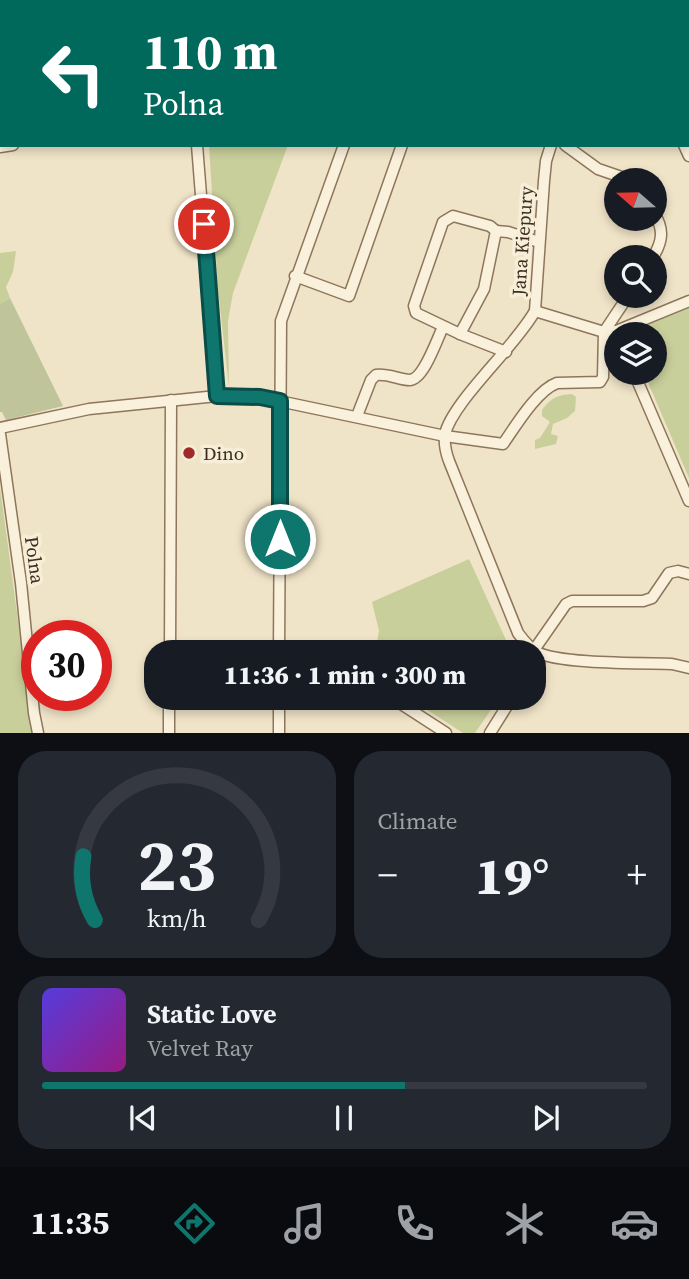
<!DOCTYPE html>
<html lang="en">
<head>
<meta charset="utf-8">
<style>
	:root { --surface:#171b24; --page:#242831; --text:#f1f3f6; --muted:#9ea1a6; --line:#363941; --accent:#0f766e }
	body { margin:0; font-family:"Source Serif 4",serif; background:var(--page); color:var(--text); height:100vh; display:flex; flex-direction:column; font-size:26px; white-space:nowrap }
	* { box-sizing:border-box; margin:0 }
	p { font-size:23px; color:var(--muted) }
	.icon { flex:none; width:38px; height:38px; fill:none; stroke:currentColor; stroke-width:2; stroke-linecap:round; stroke-linejoin:round }
	.map { position:relative; height:733px; overflow:hidden }
	.side { display:flex; flex-direction:column; gap:18px; padding:18px; background:#0d0f14; flex:1 }
	.side>* { flex:none }
	.hud { position:absolute; left:0px; top:0px; width:690px; height:147px; box-shadow:0 4px 10px #0003; background:#00695c; color:#fff; overflow:hidden }
	.needle { width:46px; rotate:290deg }
	.controls { position:absolute; left:604px; top:168px; display:grid; gap:14px }
	.controls a { display:grid; place-items:center; width:63px; height:63px; border-radius:50%; background:var(--surface); box-shadow:0 4px 10px #0003; font-size:35px }
	.speed { position:absolute; left:21px; top:620px; display:flex; gap:14px; font-size:35px; font-weight:700; text-align:center }
	.speed>* { display:grid; place-content:center; width:91px; height:91px; border-radius:50%; background:var(--surface); box-shadow:0 4px 10px #0003; line-height:1 }
	.speed .limit { border:10px solid #d22; background:#fff; color:#111 }
	.pin { position:absolute; display:grid; place-items:center; width:60px; height:60px; color:#fff; margin:-30px; border:4px solid #fff; border-radius:50%; box-shadow:0 2px 7px #0007 }
	.me { position:absolute; width:77px; margin:-38px; rotate:0deg; stroke-linejoin:round; filter:drop-shadow(0 0 5px #0008) }
	.turn { display:flex; align-items:center; gap:24px; height:147px; padding:0 28px; font-size:32px }
	.turn .icon { width:91px; height:91px; stroke-width:2.5 }
	.turn b { display:block; font-size:49px; line-height:60px }
	.big { font-size:52px; font-weight:800; line-height:1.1 }
	.side .card { flex:1; display:flex; flex-direction:column; justify-content:center; gap:10px; min-width:0; padding:0 24px; border-radius:28px; background:var(--page) }
	.side .dial { align-items:center; gap:0 }
	.dial svg { height:182px; overflow:visible; fill:none; stroke:var(--line); stroke-width:7; stroke-linecap:round; text-anchor:middle }
	.dial text { fill:var(--text); stroke:none }
	.song { display:flex; align-items:center; gap:21px }
	.cover { width:84px; height:84px; border-radius:10px; background:linear-gradient(135deg,hsl(250 70% 55%),hsl(310 70% 35%)) }
	.played { height:7px; border-radius:4px; background:linear-gradient(90deg,var(--accent) 60%,var(--line) 60%) }
	.keys { display:flex; justify-content:space-around; direction:ltr }
	.heat { display:flex; justify-content:space-between; align-items:center; font-size:38px; direction:ltr }
	.side .tiles { flex:1; display:grid; gap:18px; grid-template-columns:1fr 1fr }
	.card:last-child { grid-column:span 2 }
	.trip { position:absolute; left:144px; top:640px; width:402px; height:70px; border-radius:28px; background:var(--surface); box-shadow:0 4px 10px #0003; font-weight:800; line-height:70px; text-align:center }
	.dock { display:flex; height:112px; justify-content:space-around; align-items:center; background:#090b0e; color:var(--muted) }
	.dock .icon { width:49px; height:49px }
	.dock .on { color:var(--accent) }
	.dock b { font-size:32px; color:var(--text) }
	.map>svg:first-child { display:block }
	.green { fill:#c9cf9b }
	.cemetery { fill:#bfc49a }
	.lines { fill:none; stroke-linecap:round; stroke-linejoin:round }
	.street-casing { stroke:#8d765c; stroke-width:13 }
	.street { stroke:#faf1dc; stroke-width:10 }
	.route-casing { stroke:#0a4d48; stroke-width:18 }
	.route { stroke:#0f766e; stroke-width:12 }
	.poi-dot { fill:#9e2a2b; stroke:#f7eed8; stroke-width:2.5 }
	.labels { text-anchor:middle; dominant-baseline:central; stroke-width:7; stroke-linejoin:round; paint-order:stroke }
	.street-label { font-size:19px; fill:#3d2e20; stroke:#f7eed8 }
	.poi-label { font-size:19px; fill:#3d2e20; stroke:#f7eed8; text-anchor:start }
</style>
</head>
<body>
<div class="map">
<svg width="689" height="733" viewBox="0 0 689 733">
	<rect width="100%" height="100%" fill="#f0e4c8"/>
	<g class="green">
		<polygon points="209,145 288,145 233,293 228,321 229,387 218,290"/>
		<polygon points="16,251 13,272 6,287 10,298 0,304 0,253"/>
		<polygon points="689,307 689,478 644,373 654,373 654,334 629,334 627,331"/>
		<path d="M572,394L576,397L575,411L567,418L553,424L551,434L558,436L556,444L535,449V440L540,438L550,422L542,416V410C551,398 557,395 572,394Z"/>
		<polygon points="0,487 31,717 34,733 0,733"/>
		<polygon points="469,559 511,651 375,653 379,631 372,602"/>
		<polygon points="409,698 499,698 475,733 463,733"/>
	</g>
	<polygon class="cemetery" points="10,298 63,406 6,420 2,412 0,412 0,304"/>
	<g class="lines">
		<defs>
			<g id="street">
				<polyline points="169,0 169,2"/>
				<polyline points="631,0 632,2"/>
				<polyline points="57,2 57,0"/>
				<polyline points="535,2 539,0"/>
				<polyline points="688,76 689,75"/>
				<polyline points="197,145 217,396"/>
				<path d="M551,145L546,161L544,181L535,311C515,347 453,401 445,434C444,443 446,453 449,461L518,633C524,641 529,648 537,652C558,664 643,663 672,664L689,668"/>
				<polyline points="565,145 598,169 630,180"/>
				<polyline points="684,145 689,156"/>
				<polyline points="0,147 13,145"/>
				<path d="M653,257C663,241 664,229 654,213"/>
				<polyline points="295,276 349,296 402,145"/>
				<polyline points="535,311 604,332 616,331"/>
				<polyline points="460,334 416,313 414,306 416,300 443,222 453,216 490,226 496,231"/>
				<polyline points="617,334 616,331 689,301"/>
				<polyline points="506,352 460,334 484,289 496,231 508,232 539,242"/>
				<polyline points="634,373 689,501"/>
				<path d="M357,416L371,380L376,375C388,373 399,380 410,380C424,379 437,339 443,327"/>
				<path d="M0,428L89,409L217,396L260,397L445,436L503,444C515,427 537,390 557,383L600,382L603,377L604,332L628,296"/>
				<polyline points="0,434 21,583 34,713 38,733"/>
				<polyline points="534,650 566,604 572,601 643,601 652,598 669,573 678,571 689,574"/>
				<polyline points="170,653 171,400"/>
				<polyline points="279,653 281,321 344,145"/>
				<polyline points="534,664 540,654"/>
				<polyline points="392,698 446,733"/>
				<polyline points="169,733 169,698"/>
				<polyline points="279,733 279,698"/>
				<polyline points="490,733 512,698"/>
			</g>
		</defs>
		<use href="#street" class="street-casing"/>
		<use href="#street" class="street"/>
	</g>
	<g class="lines">
		<defs>
			<polyline id="route" points="204,224 217,396 260,397 280,401 280,539"/>
		</defs>
		<use href="#route" class="route-casing"/>
		<use href="#route" class="route"/>
	</g>
	<circle class="poi-dot" cx="189" cy="453" r="7"/>
	<g class="labels">
		<g class="street-label">
			<text transform="translate(522 241) rotate(-86)">Jana Kiepury</text>
			<text transform="translate(35 560) rotate(82)">Polna</text>
		</g>
		<g class="poi-label">
			<text x="203" y="453">Dino</text>
		</g>
	</g>
</svg>
<div class="controls">
<a><svg class="needle" viewBox="-14 -14 28 28"><path d="M0-13l5 13h-10z" fill="#e53935"/><path d="M0 13l5-13h-10z" fill="#9ea1a6"/></svg></a>
<a><svg class="icon" aria-label="search" viewBox="0 0 24 24"><circle cx="10" cy="10" r="6"/><path d="M15 15l6 6"/></svg></a>
<a><svg class="icon" aria-label="layers" viewBox="0 0 24 24"><path d="M12 4l9 5-9 5-9-5zM3 14l9 5 9-5"/></svg></a>
</div>
<div class="speed"><div class="limit">30</div></div>
<div class="pin" style="left:204px;top:224px;background:#d93025"><svg class="icon" aria-label="arrive" viewBox="0 0 24 24"><path d="M6 21V4h12l-3 4 3 4H6"/></svg></div>
<svg class="me" style="left:280px;top:539px" viewBox="-20 -20 40 40"><circle r="17" fill="#0f766e" stroke="#fff" stroke-width="3"/><path d="M0-11L8 9 0 5-8 9z" fill="#fff"/></svg>
<div class="trip">11:36 · 1 min · 300 m</div>
<div class="hud">
<div class="turn"><svg class="icon" aria-label="left" viewBox="0 0 24 24"><path d="M17 20v-9H6M10 6l-5 5 5 5"/></svg><div><b>110 m</b>Polna</div></div>
</div>
</div>
<section class="side">
<div class="tiles">
<div class="card dial"><svg viewBox="0 0 100 80">
<path d="M14 69A42 42 0 1 1 86 69"/>
<path d="M14 69A42 42 0 0 1 9 41" stroke="#0f766e"/>
<text x="50" y="56" font-size="32" font-weight="700">23</text>
<text x="50" y="72" font-size="11">km/h</text>
</svg></div>
<div class="card"><p>Climate</p>
<div class="heat"><a>−</a><b class="big">19°</b><a>+</a></div>
</div>
<div class="card">
<div class="song"><i class="cover"></i><div><b>Static Love</b><p>Velvet Ray</p></div></div>
<div class="played"></div>
<div class="keys"><svg class="icon" aria-label="previous" viewBox="0 0 24 24"><path d="M18 5L8 12l10 7zM5 5v14"/></svg><svg class="icon" aria-label="pause" viewBox="0 0 24 24"><path d="M8 5v14M16 5v14"/></svg><svg class="icon" aria-label="next" viewBox="0 0 24 24"><path d="M6 5l10 7-10 7zM19 5v14"/></svg></div>
</div>
</div>
</section>
<nav class="dock">
<b>11:35</b>
<svg class="icon on" aria-label="directions" viewBox="0 0 24 24"><path d="M12 3l9 9-9 9-9-9zM9 14v-3h6M13 9l2 2-2 2"/></svg>
<svg class="icon" aria-label="music" viewBox="0 0 24 24"><path d="M9 18V5l10-2v13"/><circle cx="6" cy="18" r="3"/><circle cx="16" cy="16" r="3"/></svg>
<svg class="icon" aria-label="phone" viewBox="0 0 24 24"><path d="M5 4h4l2 5-3 2q2 4 5 5l2-3 5 2v4C11 20 4 13 5 4z"/></svg>
<svg class="icon" aria-label="climate" viewBox="0 0 24 24"><path d="M12 3v18M4 7l16 10M4 17L20 7"/></svg>
<svg class="icon" aria-label="car" viewBox="0 0 24 24"><path d="M5 17H2v-5l4-1 3-4h7l3 4 3 1v5h-3M9 17h6M6 11h13"/><circle cx="7" cy="17" r="2"/><circle cx="17" cy="17" r="2"/></svg>
</nav>
</body>
</html>
